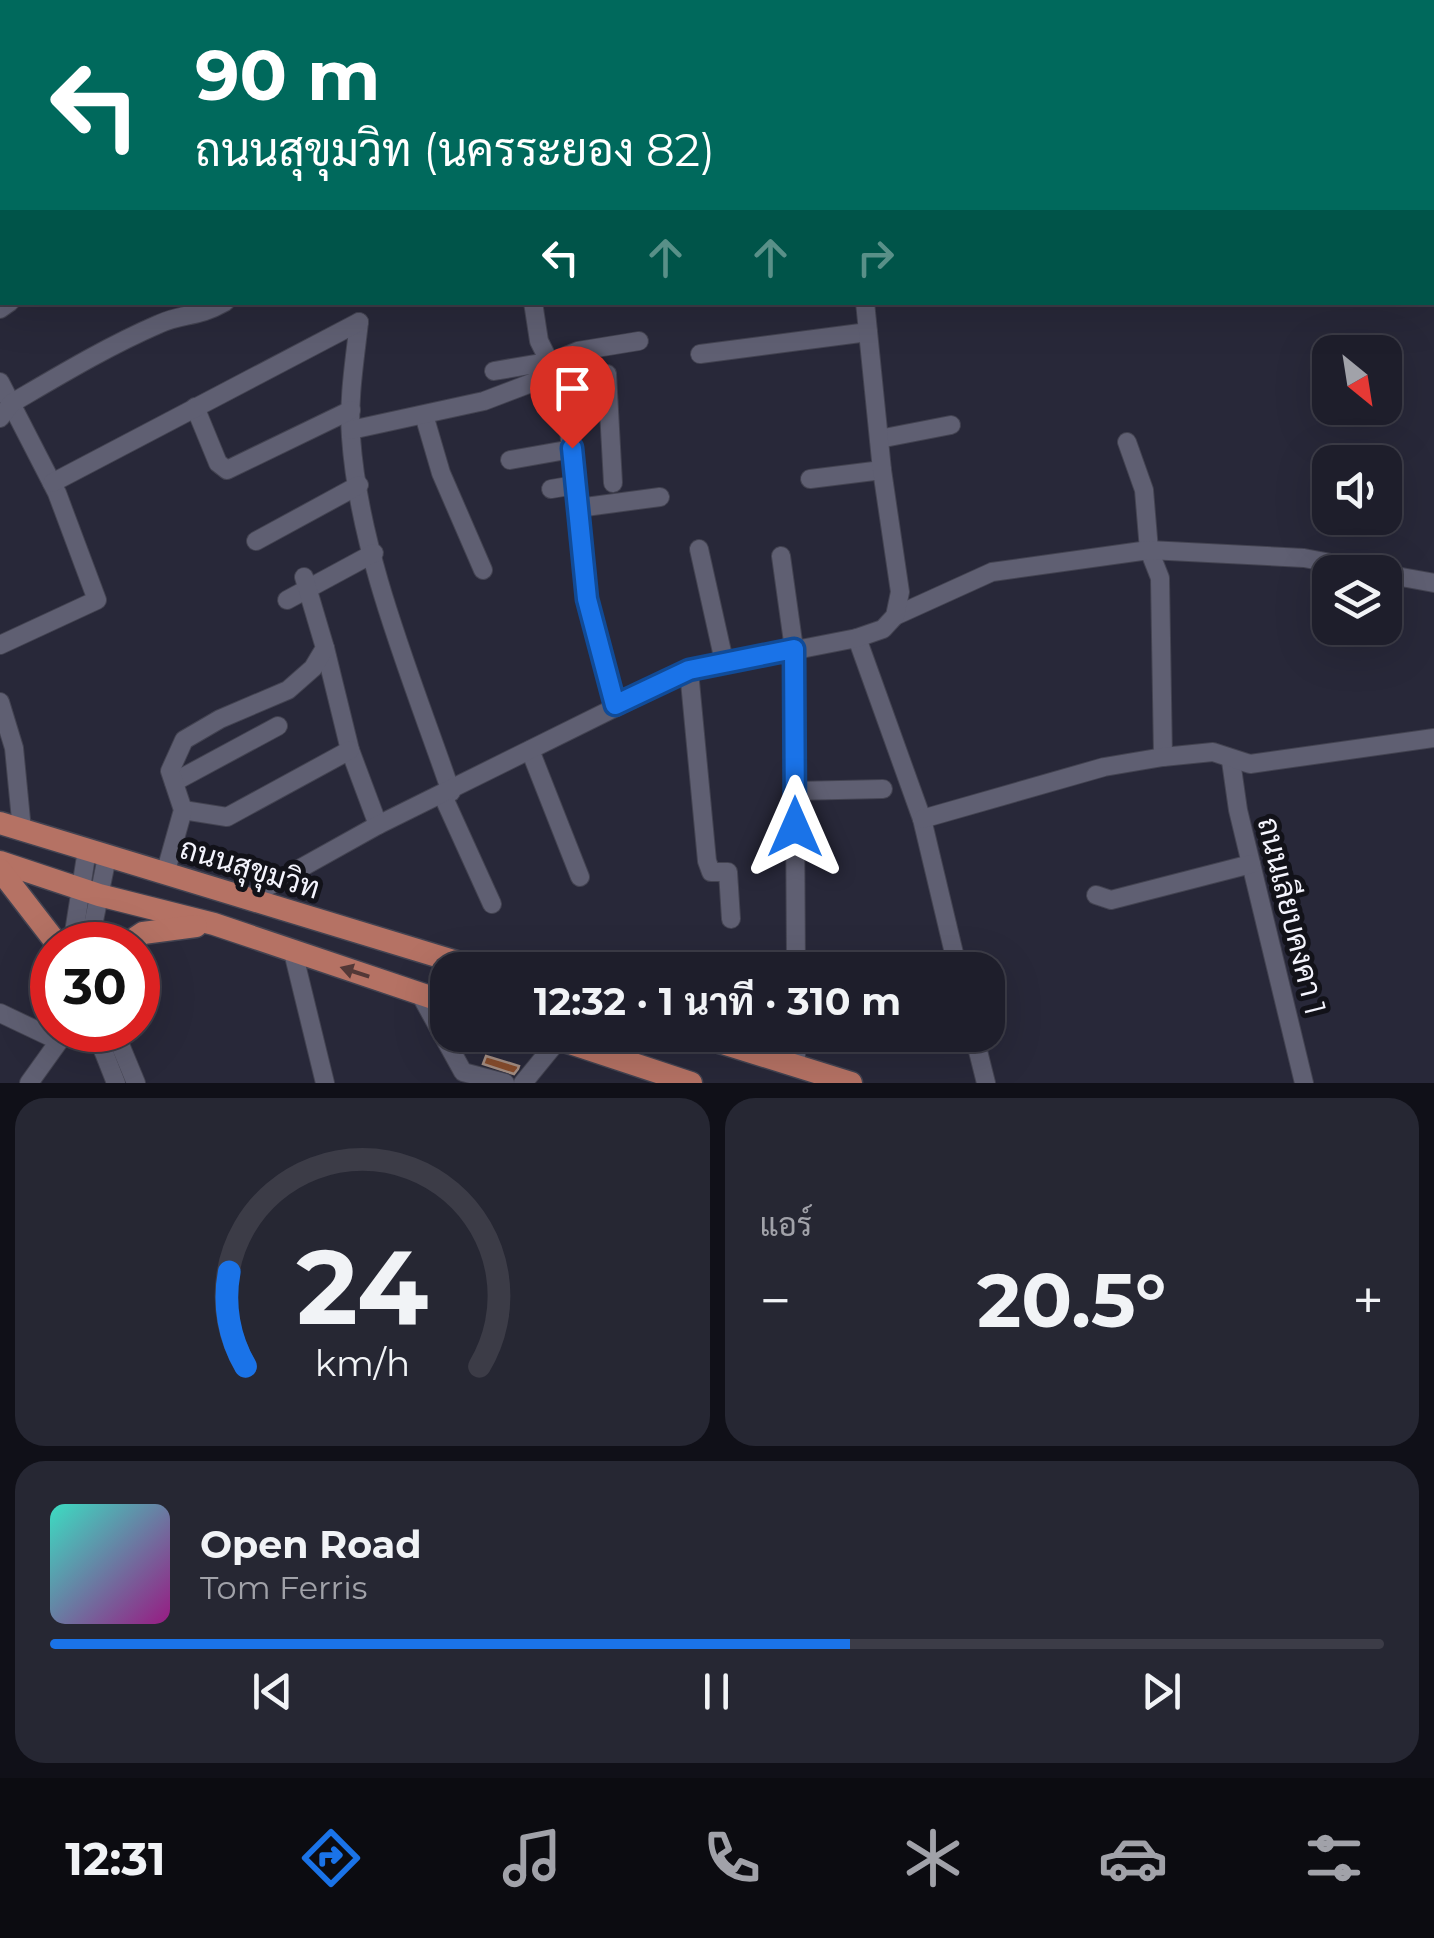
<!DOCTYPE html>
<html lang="th">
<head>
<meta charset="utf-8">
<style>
	:root { --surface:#1e1e2b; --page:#262733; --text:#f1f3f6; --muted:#a1a2a9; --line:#3c3c47; --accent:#1a73e8 }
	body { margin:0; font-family:Montserrat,Sarabun,sans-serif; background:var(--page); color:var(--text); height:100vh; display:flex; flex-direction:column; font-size:38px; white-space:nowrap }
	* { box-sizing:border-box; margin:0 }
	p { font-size:32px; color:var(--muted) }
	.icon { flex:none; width:55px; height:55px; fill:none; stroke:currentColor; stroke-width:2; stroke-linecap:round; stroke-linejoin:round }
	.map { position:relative; height:1083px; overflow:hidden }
	.sheet { display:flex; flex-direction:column; gap:15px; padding:15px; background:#101018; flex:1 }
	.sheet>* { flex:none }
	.banner { position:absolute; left:0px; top:0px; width:1435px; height:305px; box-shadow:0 10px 40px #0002,0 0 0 2px var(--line); background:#00695c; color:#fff; overflow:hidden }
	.needle { width:65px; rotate:150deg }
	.tools { position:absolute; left:1312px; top:335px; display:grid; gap:20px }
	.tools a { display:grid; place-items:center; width:90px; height:90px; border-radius:20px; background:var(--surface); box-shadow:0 10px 40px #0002,0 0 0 2px var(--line); font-size:50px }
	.speed { position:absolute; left:30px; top:922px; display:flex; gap:20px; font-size:50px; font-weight:700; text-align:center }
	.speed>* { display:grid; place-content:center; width:130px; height:130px; border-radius:50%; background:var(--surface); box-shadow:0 10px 40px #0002,0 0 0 2px var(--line); line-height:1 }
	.speed .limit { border:15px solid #d22; background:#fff; color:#111 }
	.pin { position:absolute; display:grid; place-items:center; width:85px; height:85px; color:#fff; margin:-102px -42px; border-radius:50% 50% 50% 0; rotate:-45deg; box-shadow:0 0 10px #0007 }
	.pin .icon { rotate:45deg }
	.me { position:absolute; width:110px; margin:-55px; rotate:0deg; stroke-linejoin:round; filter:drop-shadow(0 0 8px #0008) }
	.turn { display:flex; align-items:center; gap:35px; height:210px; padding:0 30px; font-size:45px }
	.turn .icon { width:130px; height:130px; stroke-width:2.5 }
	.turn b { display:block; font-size:70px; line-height:85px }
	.lanes { display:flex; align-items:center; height:95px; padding:0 30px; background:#0003; justify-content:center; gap:50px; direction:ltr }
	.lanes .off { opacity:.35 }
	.big { font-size:75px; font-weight:700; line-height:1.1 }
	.sheet .widget { flex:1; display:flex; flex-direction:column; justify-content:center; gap:15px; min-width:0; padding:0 35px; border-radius:30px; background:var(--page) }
	.sheet .dial { align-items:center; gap:0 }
	.dial svg { height:260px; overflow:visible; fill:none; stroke:var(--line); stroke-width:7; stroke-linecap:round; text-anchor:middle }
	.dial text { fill:var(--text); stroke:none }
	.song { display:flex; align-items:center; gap:30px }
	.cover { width:120px; height:120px; border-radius:15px; background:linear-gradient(135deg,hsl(170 70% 55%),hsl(310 70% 35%)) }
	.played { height:10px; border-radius:5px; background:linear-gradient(90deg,var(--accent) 60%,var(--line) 60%) }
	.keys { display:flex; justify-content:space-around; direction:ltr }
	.heat { display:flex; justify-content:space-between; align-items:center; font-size:55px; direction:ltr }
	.sheet .tiles { flex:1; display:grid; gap:15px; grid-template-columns:1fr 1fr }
	.widget:last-child { grid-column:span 2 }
	.trip { position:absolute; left:430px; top:952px; width:575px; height:100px; border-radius:30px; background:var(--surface); box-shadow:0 10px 40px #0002,0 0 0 2px var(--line); font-weight:700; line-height:100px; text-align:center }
	.menu { display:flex; height:160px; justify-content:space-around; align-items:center; background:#0c0c11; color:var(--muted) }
	.menu .icon { width:70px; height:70px }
	.menu .current { color:var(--accent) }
	.menu b { font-size:45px; color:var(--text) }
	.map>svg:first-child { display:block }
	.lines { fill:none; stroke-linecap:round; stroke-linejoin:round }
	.canal { stroke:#011e23; stroke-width:14 }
	.building { fill:#884d2d; stroke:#a48e83; stroke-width:2.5 }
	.minor-casing { stroke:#434351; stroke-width:20 }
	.major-casing { stroke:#434351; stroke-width:25 }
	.minor { stroke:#5f5f72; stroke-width:18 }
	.major { stroke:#b57264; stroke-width:22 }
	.oneway { fill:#533837 }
	.route-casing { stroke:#114b97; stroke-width:25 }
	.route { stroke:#1a73e8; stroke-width:18 }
	.labels { text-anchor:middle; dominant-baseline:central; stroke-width:10; stroke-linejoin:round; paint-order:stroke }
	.street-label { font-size:30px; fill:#f4f4fd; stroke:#121219 }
</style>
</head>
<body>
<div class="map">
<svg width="1434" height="1083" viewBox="0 0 1434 1083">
	<rect width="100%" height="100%" fill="#282839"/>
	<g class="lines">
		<g class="canal">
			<polyline points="1404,0 1405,2"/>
			<polyline points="291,2 297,0"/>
			<polyline points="1432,53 1434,56"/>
			<polyline points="0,119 2,118"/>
		</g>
	</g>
	<polygon class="building" points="486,1056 519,1066 518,1069 514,1074 483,1064"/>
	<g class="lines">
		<defs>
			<g id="minor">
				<polyline points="529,0 529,2"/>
				<polyline points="865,0 882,2"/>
				<polyline points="1012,0 1022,2"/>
				<polyline points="1363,0 1367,2"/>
				<polyline points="436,2 436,0"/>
				<polyline points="625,2 625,0"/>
				<polyline points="706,2 706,0"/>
				<polyline points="786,2 786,0"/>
				<polyline points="1432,137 1434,142"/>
				<polyline points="533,302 539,341 565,393 587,599 615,705"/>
				<polyline points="0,309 10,302"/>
				<path d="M359,322C355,359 348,399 351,437C359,554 413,681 451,792"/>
				<polyline points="700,354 868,332"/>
				<polyline points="549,363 578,351 639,341"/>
				<polyline points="494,371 535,364 544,379"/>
				<polyline points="0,382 57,493 97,600 0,645"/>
				<polyline points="561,382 607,374 613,483"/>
				<polyline points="195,407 218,463 227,470 351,410"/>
				<polyline points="424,415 441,473 483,570"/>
				<path d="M0,418L12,403C60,375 108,346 159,324C183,313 197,318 225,302"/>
				<polyline points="351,430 484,401 555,374"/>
				<polyline points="879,439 951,425"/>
				<polyline points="1127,442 1144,490 1149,550 1160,578 1163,757"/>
				<polyline points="510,460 572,449"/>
				<polyline points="810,479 882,470"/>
				<polyline points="52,483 359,322"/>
				<polyline points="551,489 575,485"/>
				<polyline points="578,508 660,497"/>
				<polyline points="256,541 359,485"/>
				<polyline points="699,549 724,661"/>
				<polyline points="781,556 794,649 796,970"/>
				<polyline points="1385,574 1434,583"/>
				<polyline points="287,600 374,553"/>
				<polyline points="895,616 992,572 1149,550 1304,558 1379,572"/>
				<polyline points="857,638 922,819 958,970"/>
				<polyline points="325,648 350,750 378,825"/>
				<polyline points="689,671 707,861 711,872 728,872 731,919"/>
				<polyline points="0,702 14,748 22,830"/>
				<polyline points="530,750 580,877"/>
				<polyline points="1231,761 1238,810 1304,1083"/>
				<polyline points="174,782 278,726"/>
				<polyline points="795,791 883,789"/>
				<polyline points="443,796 492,904"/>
				<polyline points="183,810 227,817 350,750"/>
				<polyline points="922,819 1104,767 1163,757 1213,752 1250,764 1434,738"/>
				<polyline points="165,874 183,810 170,771 184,740 220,719 288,690 313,668 325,648 304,577"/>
				<polyline points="1096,895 1111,900 1251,864"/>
				<polyline points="247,898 378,825 689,671 857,638 883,629 895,616 900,592 882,470 865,302"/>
				<polyline points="72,945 87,850"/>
				<polyline points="89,945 107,857"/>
				<polyline points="293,952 325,1083"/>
				<polyline points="420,994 463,1072 505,1083"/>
				<polyline points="0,1013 57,1040"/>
				<polyline points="95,1030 116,1083"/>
				<polyline points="114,1030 136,1083"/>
				<polyline points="796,1035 796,1065"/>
				<polyline points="974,1035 986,1083"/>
				<polyline points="29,1083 67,1030"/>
				<polyline points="523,1083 559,1039"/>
			</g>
			<g id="major">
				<polyline points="0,823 483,970"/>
				<polyline points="0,862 99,895 214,924 448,1003"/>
				<polyline points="0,870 58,945"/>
				<polyline points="125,945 143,933 196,926"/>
				<polyline points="546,1035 691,1083"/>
				<polyline points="697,1035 851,1083"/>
			</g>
		</defs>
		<use href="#minor" class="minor-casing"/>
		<use href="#major" class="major-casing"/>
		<use href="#minor" class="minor"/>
		<use href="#major" class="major"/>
	</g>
	<defs><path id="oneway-solid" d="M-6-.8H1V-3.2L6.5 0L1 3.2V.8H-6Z" transform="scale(2.5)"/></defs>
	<use class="oneway" href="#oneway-solid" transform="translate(355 972) rotate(-162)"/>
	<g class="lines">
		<defs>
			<polyline id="route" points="572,448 587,599 615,705 689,670 794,649 795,827"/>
		</defs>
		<use href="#route" class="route-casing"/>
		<use href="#route" class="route"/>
	</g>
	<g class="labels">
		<g class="street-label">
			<text transform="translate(250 868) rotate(17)">ถนนสุขุมวิท</text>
			<text transform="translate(1292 916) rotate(76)">ถนนเลียบคงคา 1</text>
		</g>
	</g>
</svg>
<div class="tools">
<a><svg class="needle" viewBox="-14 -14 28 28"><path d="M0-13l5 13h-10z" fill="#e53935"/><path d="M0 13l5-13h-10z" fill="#a1a2a9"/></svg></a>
<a><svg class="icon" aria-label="sound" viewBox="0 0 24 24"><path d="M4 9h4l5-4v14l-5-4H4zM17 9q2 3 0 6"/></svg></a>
<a><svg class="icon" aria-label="layers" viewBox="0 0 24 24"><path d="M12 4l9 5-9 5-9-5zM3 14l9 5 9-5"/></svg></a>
</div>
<div class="speed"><div class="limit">30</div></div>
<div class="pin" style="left:572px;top:448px;background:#d93025"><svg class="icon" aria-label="arrive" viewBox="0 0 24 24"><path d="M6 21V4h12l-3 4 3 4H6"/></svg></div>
<svg class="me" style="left:795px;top:827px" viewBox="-20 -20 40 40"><path d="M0-17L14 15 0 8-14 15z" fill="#1a73e8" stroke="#fff" stroke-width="4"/></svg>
<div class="trip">12:32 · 1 นาที · 310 m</div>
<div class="banner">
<div class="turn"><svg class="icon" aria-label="left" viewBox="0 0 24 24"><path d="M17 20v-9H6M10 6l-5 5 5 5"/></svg><div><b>90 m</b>ถนนสุขุมวิท (นครระยอง 82)</div></div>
<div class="lanes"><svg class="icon" aria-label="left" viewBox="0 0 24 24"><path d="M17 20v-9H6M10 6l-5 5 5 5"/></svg><svg class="icon off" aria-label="ahead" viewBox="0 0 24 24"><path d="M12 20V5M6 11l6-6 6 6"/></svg><svg class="icon off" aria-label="ahead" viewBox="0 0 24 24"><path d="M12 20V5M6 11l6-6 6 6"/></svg><svg class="icon off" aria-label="right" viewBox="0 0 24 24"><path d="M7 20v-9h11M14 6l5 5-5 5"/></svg></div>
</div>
</div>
<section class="sheet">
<div class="tiles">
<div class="widget dial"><svg viewBox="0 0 100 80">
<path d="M14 69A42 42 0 1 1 86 69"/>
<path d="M14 69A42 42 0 0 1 9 40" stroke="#1a73e8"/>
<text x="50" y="56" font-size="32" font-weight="700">24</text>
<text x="50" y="72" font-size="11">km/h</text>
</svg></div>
<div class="widget"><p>แอร์</p>
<div class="heat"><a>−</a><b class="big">20.5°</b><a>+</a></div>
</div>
<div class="widget">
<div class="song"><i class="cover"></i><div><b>Open Road</b><p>Tom Ferris</p></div></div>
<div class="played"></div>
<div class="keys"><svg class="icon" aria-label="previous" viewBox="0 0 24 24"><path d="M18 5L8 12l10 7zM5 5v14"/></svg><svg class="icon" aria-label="pause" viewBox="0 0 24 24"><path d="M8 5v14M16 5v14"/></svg><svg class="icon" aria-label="next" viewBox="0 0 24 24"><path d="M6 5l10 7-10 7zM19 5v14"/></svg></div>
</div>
</div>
</section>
<nav class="menu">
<b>12:31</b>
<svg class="icon current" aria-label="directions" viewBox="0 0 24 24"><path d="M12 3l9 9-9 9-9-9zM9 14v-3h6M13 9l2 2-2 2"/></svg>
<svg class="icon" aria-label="music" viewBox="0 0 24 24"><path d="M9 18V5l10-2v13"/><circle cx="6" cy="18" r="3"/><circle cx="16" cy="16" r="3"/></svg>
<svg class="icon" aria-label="phone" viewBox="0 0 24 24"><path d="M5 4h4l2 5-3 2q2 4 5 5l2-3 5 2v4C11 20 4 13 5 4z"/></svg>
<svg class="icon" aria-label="climate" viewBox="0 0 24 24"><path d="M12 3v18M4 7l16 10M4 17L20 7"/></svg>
<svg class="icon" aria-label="car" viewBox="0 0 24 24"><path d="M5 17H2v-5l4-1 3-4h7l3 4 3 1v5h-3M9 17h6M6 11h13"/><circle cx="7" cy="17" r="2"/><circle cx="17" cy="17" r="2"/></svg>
<svg class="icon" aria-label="filters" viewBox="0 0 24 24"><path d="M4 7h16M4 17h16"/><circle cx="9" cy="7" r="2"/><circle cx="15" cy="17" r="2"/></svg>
</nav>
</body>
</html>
